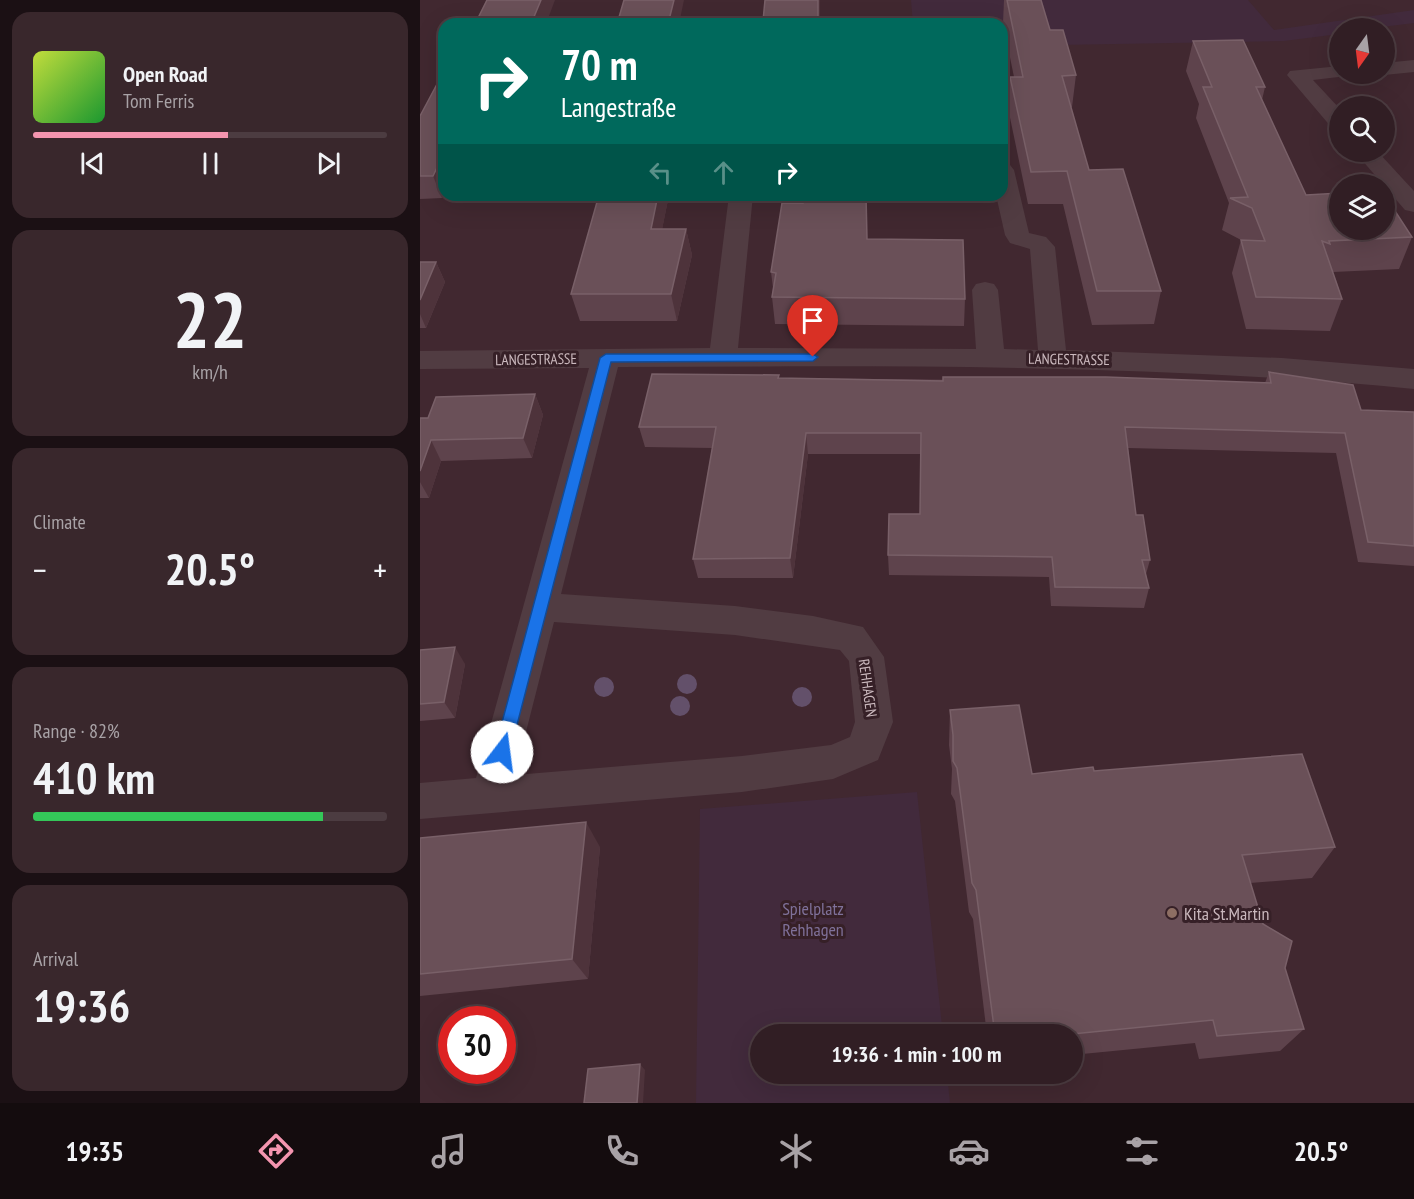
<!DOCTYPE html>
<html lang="en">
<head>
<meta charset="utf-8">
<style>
	:root { --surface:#311e24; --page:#39272c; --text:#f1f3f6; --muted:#a8a2a6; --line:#4c3c41; --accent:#f495af }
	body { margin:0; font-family:"PT Sans Narrow",sans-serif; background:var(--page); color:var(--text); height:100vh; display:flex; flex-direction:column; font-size:22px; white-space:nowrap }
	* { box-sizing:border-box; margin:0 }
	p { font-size:20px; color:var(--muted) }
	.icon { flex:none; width:33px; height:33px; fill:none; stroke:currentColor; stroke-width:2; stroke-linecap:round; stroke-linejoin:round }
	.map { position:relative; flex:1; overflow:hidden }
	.drawer { display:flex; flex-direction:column; gap:12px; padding:12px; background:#1b1014; width:420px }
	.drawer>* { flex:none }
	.hud { position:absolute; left:18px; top:18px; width:570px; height:183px; border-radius:18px; box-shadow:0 6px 24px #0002,0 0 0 2px var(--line); background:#00695c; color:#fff; overflow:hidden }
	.needle { width:39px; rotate:194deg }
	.buttons { position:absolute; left:909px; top:18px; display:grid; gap:12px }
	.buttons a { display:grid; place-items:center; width:66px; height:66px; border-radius:50%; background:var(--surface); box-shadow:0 6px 24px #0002,0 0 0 2px var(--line); font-size:30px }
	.speed { position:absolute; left:18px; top:1006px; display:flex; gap:12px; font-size:30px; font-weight:700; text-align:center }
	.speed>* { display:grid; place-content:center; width:78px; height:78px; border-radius:50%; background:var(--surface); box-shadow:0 6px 24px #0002,0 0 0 2px var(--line); line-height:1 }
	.speed .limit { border:9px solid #d22; background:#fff; color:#111 }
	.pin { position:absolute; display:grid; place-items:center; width:51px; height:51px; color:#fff; margin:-62px -26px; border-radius:50% 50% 50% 0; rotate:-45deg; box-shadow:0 0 6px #0007 }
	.pin .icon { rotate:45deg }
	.me { position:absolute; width:66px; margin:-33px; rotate:15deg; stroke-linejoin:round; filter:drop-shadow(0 0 4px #0008) }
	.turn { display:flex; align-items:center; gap:21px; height:126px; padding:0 24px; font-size:27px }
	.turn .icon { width:78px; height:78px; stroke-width:2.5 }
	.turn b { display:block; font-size:42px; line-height:51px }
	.lanes { display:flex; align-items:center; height:57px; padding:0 24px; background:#0003; justify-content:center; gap:30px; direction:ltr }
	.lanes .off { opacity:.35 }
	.big { font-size:45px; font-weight:700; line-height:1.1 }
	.drawer .tile { flex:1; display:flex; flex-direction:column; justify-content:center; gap:9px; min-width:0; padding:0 21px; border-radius:18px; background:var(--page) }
	.drawer .dial { align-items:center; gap:0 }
	.dial b { font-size:78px; line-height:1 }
	.song { display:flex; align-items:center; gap:18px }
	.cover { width:72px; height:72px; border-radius:9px; background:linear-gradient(135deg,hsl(70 70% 55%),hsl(130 70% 35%)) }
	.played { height:6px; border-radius:3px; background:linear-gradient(90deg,var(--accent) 55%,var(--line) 55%) }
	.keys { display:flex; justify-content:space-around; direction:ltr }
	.heat { display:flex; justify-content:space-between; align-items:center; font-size:33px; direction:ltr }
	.charge { height:9px; border-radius:4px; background:linear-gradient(90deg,#34c759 82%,var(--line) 0) }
	.trip { position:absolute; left:330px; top:1024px; width:333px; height:60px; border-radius:30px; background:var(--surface); box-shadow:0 6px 24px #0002,0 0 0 2px var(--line); font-weight:700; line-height:60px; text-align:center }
	.dock { display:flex; height:96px; justify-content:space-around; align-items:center; background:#140c0e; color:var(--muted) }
	.dock .icon { width:42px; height:42px }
	.dock .current { color:var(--accent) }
	.dock b { font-size:27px; color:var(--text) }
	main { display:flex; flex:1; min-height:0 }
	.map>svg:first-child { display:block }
	.green { fill:#422a3c }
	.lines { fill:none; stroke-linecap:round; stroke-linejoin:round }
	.minor { fill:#513c42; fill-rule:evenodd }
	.tree { fill:#63506a }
	.wall { fill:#5e434c }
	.shaded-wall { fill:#4e333b }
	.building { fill:#6a5058; stroke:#796068; stroke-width:1.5 }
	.route { fill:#1a73e8; stroke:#114b97; stroke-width:1.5 }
	.education-dot { fill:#8d6e63; stroke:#362027; stroke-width:2 }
	.labels { text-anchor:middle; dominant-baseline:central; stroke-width:6; stroke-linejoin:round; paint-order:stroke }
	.street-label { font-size:15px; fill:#cbb9be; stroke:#362027 }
	.near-park-label { font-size:18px; fill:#7f719a; stroke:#362027 }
	.near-poi-label { font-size:18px; fill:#cbb9be; stroke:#362027; text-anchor:start }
</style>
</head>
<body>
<main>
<section class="drawer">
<div class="tile">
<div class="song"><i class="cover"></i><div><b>Open Road</b><p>Tom Ferris</p></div></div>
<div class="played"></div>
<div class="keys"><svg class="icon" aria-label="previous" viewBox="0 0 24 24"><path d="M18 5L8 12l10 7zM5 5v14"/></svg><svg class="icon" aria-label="pause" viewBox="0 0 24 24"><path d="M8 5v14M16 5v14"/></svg><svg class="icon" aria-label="next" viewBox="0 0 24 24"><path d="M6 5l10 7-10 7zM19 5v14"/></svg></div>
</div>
<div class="tile dial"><b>22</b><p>km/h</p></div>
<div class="tile"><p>Climate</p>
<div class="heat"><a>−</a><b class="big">20.5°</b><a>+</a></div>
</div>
<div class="tile"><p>Range · 82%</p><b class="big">410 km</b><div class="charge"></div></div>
<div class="tile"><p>Arrival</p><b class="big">19:36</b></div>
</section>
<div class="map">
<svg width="994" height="1103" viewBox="0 0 994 1103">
	<rect width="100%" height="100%" fill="#412830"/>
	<g class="green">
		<polygon points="491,0 828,0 854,30 994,10 994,23 954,28 920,28 919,34 864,41 582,46 582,24 493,24"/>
		<polygon points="497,792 523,1035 340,1035 340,1074 527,1074 530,1103 276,1103 280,809"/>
	</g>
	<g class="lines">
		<g class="minor">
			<polygon points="994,60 994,72 964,75 957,74 964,74 964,63"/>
			<polygon points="920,66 920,74 929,74 927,76 893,80 920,109 920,129 912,128 867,75 870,71"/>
			<polygon points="935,152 958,152 994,191 994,212 985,210"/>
			<path d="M582,163L590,165L594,170L609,233L626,237L635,247L646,350L862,358L994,369V389C729,363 463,366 198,367L141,594L315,606L393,616L443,627L464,657L473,722L458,760L413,779L322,792L0,819V783L56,778L169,368L0,369V351L290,348L309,195H333L318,348L556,349L552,290L556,284L565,282L574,284L578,290L584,349L618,350L610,249L590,243L585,235L576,195H582ZM134,622L315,635L420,650L429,661L435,722L430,737L411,745L322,756L95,775Z"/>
		</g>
	</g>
	<g class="tree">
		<circle cx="267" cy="684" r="10"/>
		<circle cx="184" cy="687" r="10"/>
		<circle cx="382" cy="697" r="10"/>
		<circle cx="260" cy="706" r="10"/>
	</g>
	<g class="wall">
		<polygon points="400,0 400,24 343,24 343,21"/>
		<polygon points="584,0 621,0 630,30 656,75 652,107 651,107 669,170 741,291 734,324 672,325 643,204 608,204 588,108 590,77 594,77 583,23"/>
		<polygon points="773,41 845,87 842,100 886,195 992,237 979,269 913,272 922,299 910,331 826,329 812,273 821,240 823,241 802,230 809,203 776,118 779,104 766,71"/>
		<polygon points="24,71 24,194 22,198 0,199 0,116"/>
		<polygon points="179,195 249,195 242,229 266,229 272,255 257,321 160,321 151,294"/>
		<polygon points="447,239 545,299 544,326 355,324 352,297 353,288 351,272"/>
		<polygon points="0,262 16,262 25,282 6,328 0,328"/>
		<polygon points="849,372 941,410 994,412 994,566 938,562 916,453 708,448 716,515 730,560 726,574 729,588 724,608 631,606 629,577 469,575 468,555 500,514 501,454 388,454 373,578 278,578 273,559 292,448 225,447 219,427 359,378 845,383"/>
		<polygon points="115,394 123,415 112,458 21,461 9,498 0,498 0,418 8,418"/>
		<polygon points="0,650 45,664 35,718 0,721"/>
		<polygon points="530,710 612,774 674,771 915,847 892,878 830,883 843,924 865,968 884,1029 860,1051 779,1059 775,1043 652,1055 652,1035 567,1035 553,919 549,912 535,801 531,794 532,769 529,745"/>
		<polygon points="0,838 180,847 168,979 0,996"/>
	</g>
	<g class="shaded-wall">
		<polygon points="121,0 135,0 126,24 111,24"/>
		<polygon points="254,0 264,0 259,24 248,24"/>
		<rect x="398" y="0" width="2" height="24"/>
		<polygon points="24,153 24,194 22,198 13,176"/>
		<polygon points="238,195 249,195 237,255 231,229"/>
		<polygon points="266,229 272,255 257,321 251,294"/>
		<polygon points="16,262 25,282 6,328 0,314 0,300"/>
		<polygon points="115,394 123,415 112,458 103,438"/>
		<polygon points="386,433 388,454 373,578 370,558"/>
		<polygon points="11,440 21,461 9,498 0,482 0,471"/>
		<polygon points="35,647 45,664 35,718 24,702"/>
		<polygon points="166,822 180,847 168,979 152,959"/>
		<polygon points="220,1064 225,1070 223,1103 217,1103"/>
	</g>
	<g class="building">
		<polygon points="67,0 121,0 111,24 55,24"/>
		<polygon points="204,0 254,0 248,24 197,24"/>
		<polygon points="345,0 398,0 398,20 343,21"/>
		<polygon points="587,0 621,0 630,30 643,30 656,75 642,76 669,170 703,169 741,291 677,291 647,171 611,172 590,77 603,77"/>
		<polygon points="823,40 845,87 836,87 886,195 920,193 920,230 964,230 964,194 992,237 909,241 910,244 902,241 922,299 836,297 821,240 845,241 832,208 810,198 828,197 783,87 792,87 773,41"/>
		<polygon points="24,71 24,153 13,176 0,176 0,116"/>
		<polygon points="179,195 238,195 231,229 266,229 251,294 151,294"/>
		<polygon points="383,195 446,195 447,239 543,240 545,299 352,297 356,273 351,272 362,203 383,203"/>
		<polygon points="0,262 16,262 0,300"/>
		<polygon points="849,372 933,385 941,410 994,412 994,546 948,542 925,433 705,427 716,515 723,515 730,560 722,560 729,588 635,587 632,557 468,555 469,514 500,514 501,433 386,433 370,558 273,559 296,427 219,427 232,374 359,375 358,378 523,381 523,377 686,377 851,383"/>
		<polygon points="115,394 103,438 11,440 0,471 0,418 8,418 16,397"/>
		<polygon points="35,647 24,702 0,704 0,650"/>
		<polygon points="599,705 612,774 673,767 674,771 882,754 915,847 822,855 843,924 872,941 865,968 884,1029 797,1036 793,1020 642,1035 575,1035 556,890 552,883 537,768 533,761 533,735 530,710"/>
		<polygon points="166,822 152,959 0,974 0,838"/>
		<polygon points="220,1064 217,1103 164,1103 168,1069"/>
	</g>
	<polygon class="route" points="186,354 393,354 398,357 393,361 191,362 90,752 88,757 82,759 77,757 74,752 180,358"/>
	<circle class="education-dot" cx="752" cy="913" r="6"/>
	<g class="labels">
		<g class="street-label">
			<text transform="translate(116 359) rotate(-1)">LANGESTRASSE</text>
			<text transform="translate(649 359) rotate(1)">LANGESTRASSE</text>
			<text transform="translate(448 688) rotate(82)">REHHAGEN</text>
		</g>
		<g class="near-park-label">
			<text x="393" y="908">Spielplatz<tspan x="393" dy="21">Rehhagen</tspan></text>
		</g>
		<g class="near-poi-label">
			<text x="764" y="913">Kita St.Martin</text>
		</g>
	</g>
</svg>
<div class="buttons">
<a><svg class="needle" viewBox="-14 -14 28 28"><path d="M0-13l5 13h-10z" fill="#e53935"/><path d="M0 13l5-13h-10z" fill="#a8a2a6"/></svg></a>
<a><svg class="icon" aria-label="search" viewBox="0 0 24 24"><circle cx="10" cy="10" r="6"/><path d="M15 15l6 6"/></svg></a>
<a><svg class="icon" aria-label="layers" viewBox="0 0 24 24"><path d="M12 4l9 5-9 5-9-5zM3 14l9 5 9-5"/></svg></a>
</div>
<div class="speed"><div class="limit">30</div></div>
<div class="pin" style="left:393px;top:357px;background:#d93025"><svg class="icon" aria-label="arrive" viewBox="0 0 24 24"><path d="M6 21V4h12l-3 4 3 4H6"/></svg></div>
<svg class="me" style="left:82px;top:752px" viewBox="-20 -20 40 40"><circle r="19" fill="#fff"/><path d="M0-13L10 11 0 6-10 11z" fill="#1a73e8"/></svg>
<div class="trip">19:36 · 1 min · 100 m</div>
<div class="hud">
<div class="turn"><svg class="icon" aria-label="right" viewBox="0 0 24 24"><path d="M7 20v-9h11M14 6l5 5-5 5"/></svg><div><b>70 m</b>Langestraße</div></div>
<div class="lanes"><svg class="icon off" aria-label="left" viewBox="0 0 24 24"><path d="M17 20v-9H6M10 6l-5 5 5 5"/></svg><svg class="icon off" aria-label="ahead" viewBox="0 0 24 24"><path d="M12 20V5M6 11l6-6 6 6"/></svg><svg class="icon" aria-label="right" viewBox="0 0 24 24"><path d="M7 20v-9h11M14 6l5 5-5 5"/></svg></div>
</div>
</div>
</main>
<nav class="dock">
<b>19:35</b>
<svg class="icon current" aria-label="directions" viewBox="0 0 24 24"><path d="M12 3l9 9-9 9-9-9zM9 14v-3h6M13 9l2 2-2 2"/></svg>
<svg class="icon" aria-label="music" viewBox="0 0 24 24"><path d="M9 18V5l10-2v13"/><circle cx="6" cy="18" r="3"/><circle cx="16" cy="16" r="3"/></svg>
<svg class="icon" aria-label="phone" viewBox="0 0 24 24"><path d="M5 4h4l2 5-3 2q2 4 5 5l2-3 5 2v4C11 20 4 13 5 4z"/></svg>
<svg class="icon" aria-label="climate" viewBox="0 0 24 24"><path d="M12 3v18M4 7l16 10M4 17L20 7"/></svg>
<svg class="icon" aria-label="car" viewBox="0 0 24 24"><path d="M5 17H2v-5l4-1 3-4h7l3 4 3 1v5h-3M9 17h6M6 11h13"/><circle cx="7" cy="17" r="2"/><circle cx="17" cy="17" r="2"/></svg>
<svg class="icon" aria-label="filters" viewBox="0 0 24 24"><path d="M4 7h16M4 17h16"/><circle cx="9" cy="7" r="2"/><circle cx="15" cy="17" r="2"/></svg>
<b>20.5°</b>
</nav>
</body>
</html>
